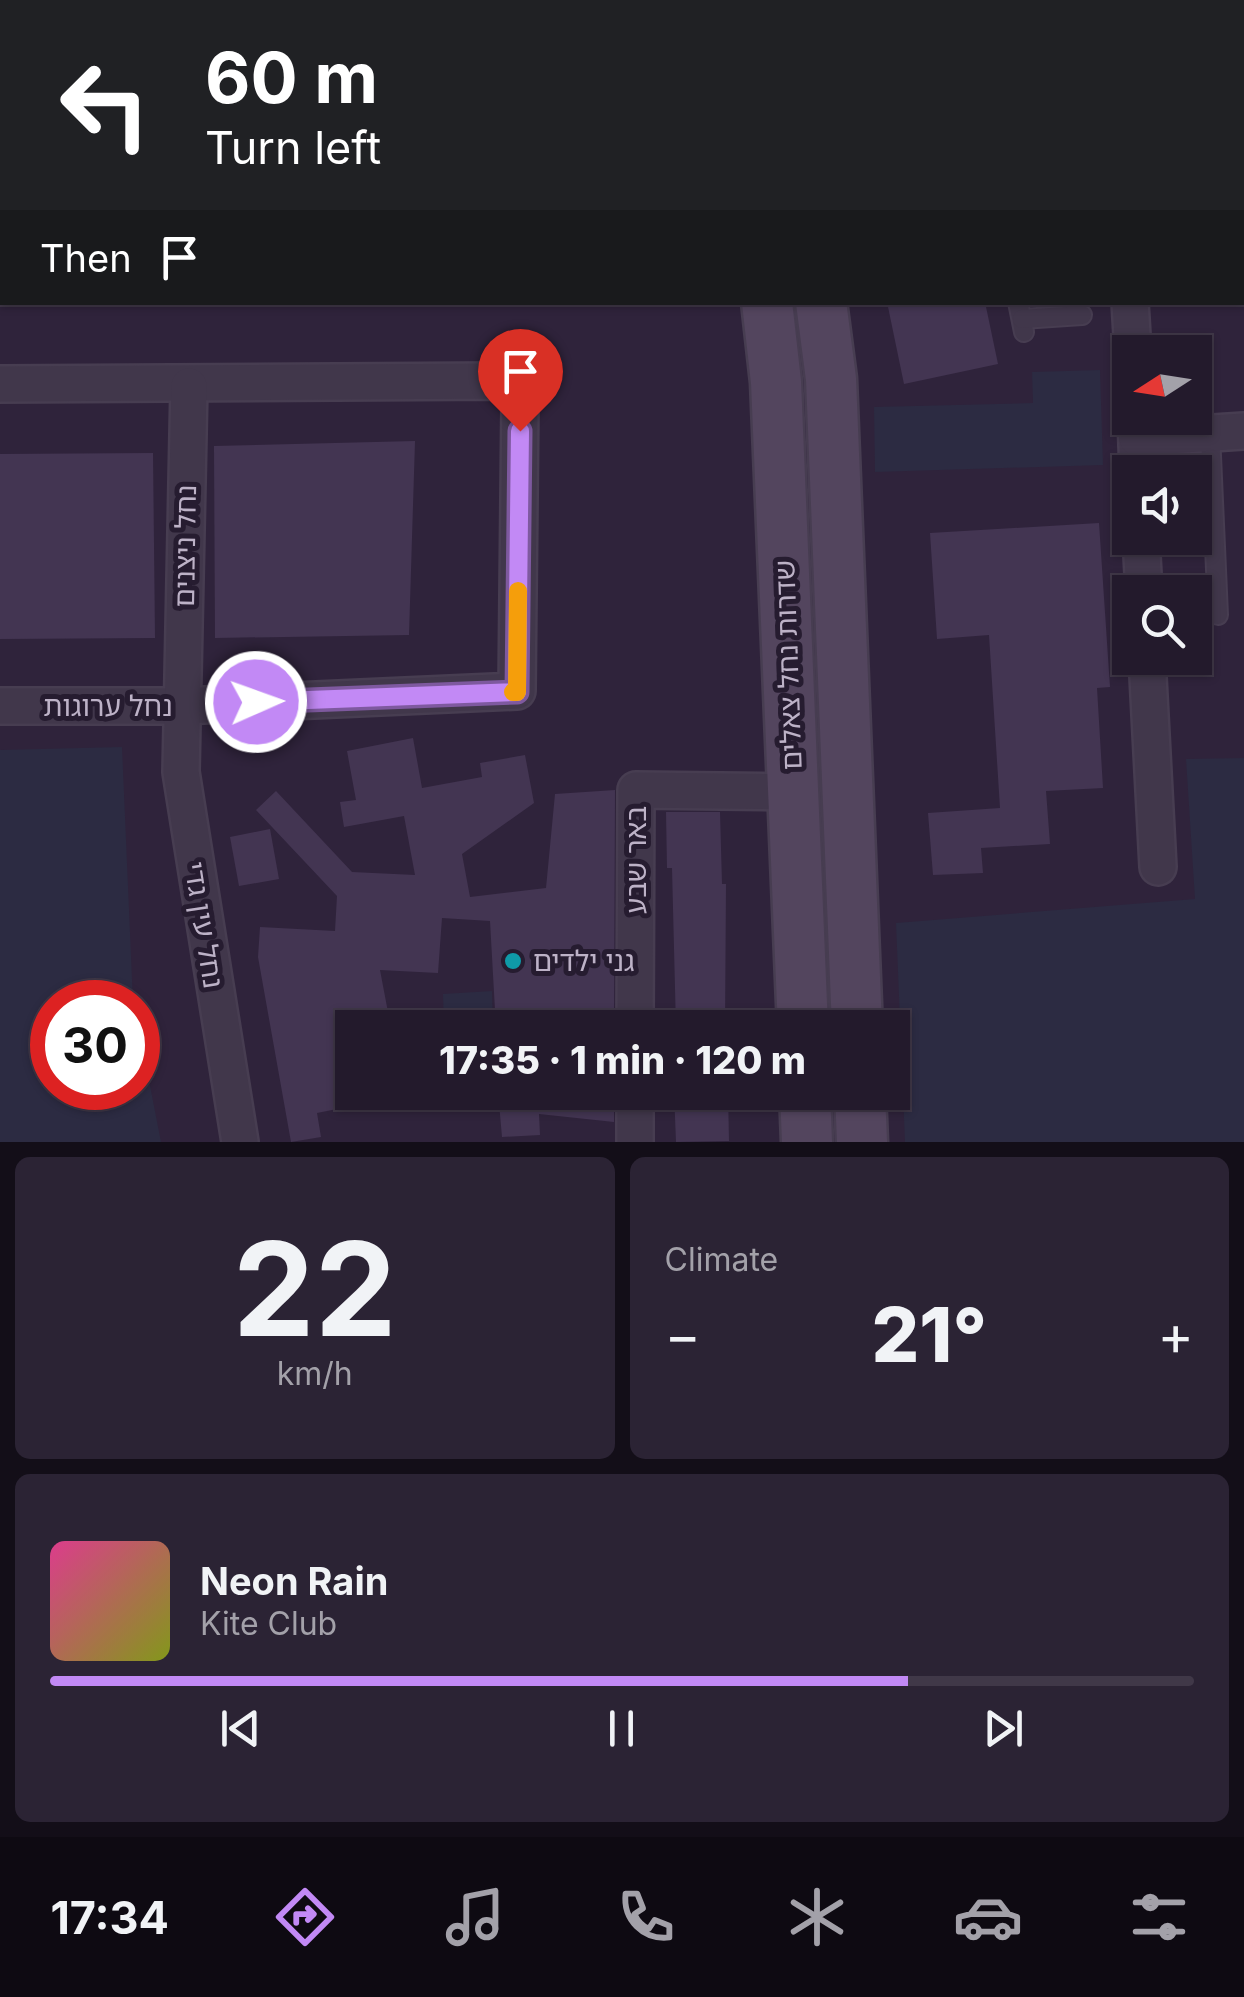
<!DOCTYPE html>
<html lang="en">
<head>
<meta charset="utf-8">
<style>
	:root { --surface:#231a2c; --page:#2b2334; --text:#f1f3f6; --muted:#a3a1a9; --line:#403848; --accent:#c289f5 }
	body { margin:0; font-family:Inter,"Noto Sans Hebrew",sans-serif; background:var(--page); color:var(--text); height:100vh; display:flex; flex-direction:column; font-size:38px; white-space:nowrap }
	* { box-sizing:border-box; margin:0 }
	p { font-size:32px; color:var(--muted) }
	.icon { flex:none; width:55px; height:55px; fill:none; stroke:currentColor; stroke-width:2; stroke-linecap:round; stroke-linejoin:round }
	.map { position:relative; height:1142px; overflow:hidden }
	.panel { display:flex; flex-direction:column; gap:15px; padding:15px; background:#130e18; flex:1 }
	.panel>* { flex:none }
	.banner { position:absolute; left:0px; top:0px; width:1245px; height:305px; box-shadow:0 2px 8px #0004,0 0 0 2px var(--line); background:#202124; color:#fff; overflow:hidden }
	.needle { width:65px; rotate:258deg }
	.buttons { position:absolute; left:1112px; top:335px; display:grid; gap:20px }
	.buttons a { display:grid; place-items:center; width:100px; height:100px; border-radius:0px; background:var(--surface); box-shadow:0 2px 8px #0004,0 0 0 2px var(--line); font-size:50px }
	.speed { position:absolute; left:30px; top:980px; display:flex; gap:20px; font-size:50px; font-weight:700; text-align:center }
	.speed>* { display:grid; place-content:center; width:130px; height:130px; border-radius:50%; background:var(--surface); box-shadow:0 2px 8px #0004,0 0 0 2px var(--line); line-height:1 }
	.speed .limit { border:15px solid #d22; background:#fff; color:#111 }
	.pin { position:absolute; display:grid; place-items:center; width:85px; height:85px; color:#fff; margin:-102px -42px; border-radius:50% 50% 50% 0; rotate:-45deg; box-shadow:0 0 10px #0007 }
	.pin .icon { rotate:45deg }
	.me { position:absolute; width:110px; margin:-55px; rotate:88deg; stroke-linejoin:round; filter:drop-shadow(0 0 8px #0008) }
	.turn { display:flex; align-items:center; gap:35px; height:210px; padding:0 40px; font-size:45px }
	.turn .icon { width:130px; height:130px; stroke-width:2.5 }
	.turn b { display:block; font-size:70px; line-height:85px }
	.then { display:flex; align-items:center; height:95px; padding:0 40px; background:#0003; gap:20px; font-size:38px }
	.big { font-size:75px; font-weight:800; line-height:1.1 }
	.panel .widget { flex:1; display:flex; flex-direction:column; justify-content:center; gap:15px; min-width:0; padding:0 35px; border-radius:15px; background:var(--page) }
	.panel .dial { align-items:center; gap:0 }
	.dial b { font-size:130px; line-height:1 }
	.song { display:flex; align-items:center; gap:30px }
	.cover { width:120px; height:120px; border-radius:15px; background:linear-gradient(135deg,hsl(330 70% 55%),hsl(70 70% 35%)) }
	.played { height:10px; border-radius:5px; background:linear-gradient(90deg,var(--accent) 75%,var(--line) 75%) }
	.keys { display:flex; justify-content:space-around; direction:ltr }
	.heat { display:flex; justify-content:space-between; align-items:center; font-size:55px; direction:ltr }
	.panel .tiles { flex:1; display:grid; gap:15px; grid-template-columns:1fr 1fr }
	.widget:last-child { grid-column:span 2 }
	.trip { position:absolute; left:335px; top:1010px; width:575px; height:100px; border-radius:0px; background:var(--surface); box-shadow:0 2px 8px #0004,0 0 0 2px var(--line); font-weight:800; line-height:100px; text-align:center }
	.tab-bar { display:flex; height:160px; justify-content:space-around; align-items:center; background:#0e0a12; color:var(--muted) }
	.tab-bar .icon { width:70px; height:70px }
	.tab-bar .selected { color:var(--accent) }
	.tab-bar b { font-size:45px; color:var(--text) }
	.map>svg:first-child { display:block }
	.green { fill:#2c2b42 }
	.building { fill:#433552 }
	.lines { fill:none; stroke-linecap:round; stroke-linejoin:round }
	.lane-casing { stroke:#473d51; stroke-width:22 }
	.street-casing { stroke:#473d51; stroke-width:40 }
	.secondary-casing { stroke:#473d51; stroke-width:55 }
	.lane { stroke:#41374b; stroke-width:18 }
	.street { stroke:#41374b; stroke-width:35 }
	.secondary { stroke:#53455e; stroke-width:50 }
	.route-casing { stroke:#7e599f; stroke-width:25 }
	.route { stroke:#c289f5; stroke-width:18 }
	.slow { stroke:#f59e0b; stroke-width:18 }
	.culture-dot { fill:#0f9aa8; stroke:#261c30; stroke-width:4 }
	.labels { text-anchor:middle; dominant-baseline:central; stroke-width:10; stroke-linejoin:round; paint-order:stroke }
	.street-label { font-size:28px; fill:#bdb2c7; stroke:#261c30 }
	.poi-label { font-size:28px; fill:#bdb2c7; stroke:#261c30; text-anchor:start }
</style>
</head>
<body>
<div class="map">
<svg width="1244" height="1142" viewBox="0 0 1244 1142">
	<rect width="100%" height="100%" fill="#2f233b"/>
	<g class="green">
		<polygon points="1100,370 1103,465 875,472 874,407 1033,403 1032,372"/>
		<polygon points="122,747 133,1002 52,1002 52,1088 138,1088 138,1024 161,1142 0,1142 0,750"/>
		<polygon points="1244,758 1244,1142 905,1142 896,923 1195,899 1186,759"/>
		<polygon points="492,991 493,1027 444,1027 443,994"/>
	</g>
	<g class="building">
		<polygon points="887,302 985,302 998,364 904,384"/>
		<polygon points="415,441 409,635 215,638 214,446"/>
		<polygon points="153,453 155,638 0,639 0,454"/>
		<polygon points="1099,523 1110,687 1097,688 1103,788 1046,791 1050,844 981,848 983,873 933,875 928,813 1000,808 989,635 937,639 930,533"/>
		<polygon points="413,738 422,788 482,777 480,763 525,755 534,803 462,854 470,897 546,888 555,794 615,790 614,1028 496,1028 490,921 442,918 438,973 380,970 391,1028 352,1028 352,1106 317,1113 321,1137 291,1142 258,957 260,927 335,931 337,896 256,810 276,791 352,872 415,875 404,816 344,827 340,802 356,800 347,751"/>
		<polygon points="666,812 720,812 722,884 726,884 725,1028 676,1028 672,868 667,868"/>
		<polygon points="270,829 279,879 239,886 230,837"/>
		<polygon points="498,1092 614,1092 614,1122 539,1114 540,1135 502,1137"/>
		<polygon points="674,1092 728,1092 729,1141 676,1142"/>
	</g>
	<g class="lines">
		<defs>
			<g id="lane">
				<polyline points="943,0 944,2"/>
				<polyline points="1187,0 1187,2"/>
				<polyline points="1018,302 1024,332"/>
				<polyline points="1022,319 1082,315"/>
				<polyline points="1210,433 1218,615"/>
			</g>
			<g id="street">
				<polyline points="1115,0 1115,2"/>
				<polyline points="1130,302 1133,352"/>
				<polyline points="0,384 501,381 520,401 517,691 181,706 0,706"/>
				<polyline points="189,386 181,772 240,1142"/>
				<polyline points="1136,418 1138,472"/>
				<polyline points="1137,438 1244,431"/>
				<polyline points="1141,538 1144,592"/>
				<polyline points="1147,658 1158,867"/>
				<polyline points="635,1028 636,790 794,792"/>
				<polyline points="635,1142 635,1092"/>
			</g>
			<g id="secondary">
				<polyline points="630,0 632,2"/>
				<polyline points="706,0 708,2"/>
				<polyline points="244,2 254,0"/>
				<polyline points="401,2 405,0"/>
				<polyline points="0,40 2,40"/>
				<polyline points="0,92 2,91"/>
				<polyline points="767,302 776,382 803,1028"/>
				<polyline points="821,302 831,379 857,1028"/>
				<polyline points="805,1092 807,1142"/>
				<polyline points="860,1092 862,1142"/>
			</g>
		</defs>
		<use href="#lane" class="lane-casing"/>
		<use href="#street" class="street-casing"/>
		<use href="#secondary" class="secondary-casing"/>
		<use href="#lane" class="lane"/>
		<use href="#street" class="street"/>
		<use href="#secondary" class="secondary"/>
	</g>
	<g class="lines">
		<defs>
			<polyline id="route" points="256,702 517,692 520,431"/>
		</defs>
		<use href="#route" class="route-casing"/>
		<use href="#route" class="route"/>
		<polyline class="slow" points="513,692 517,692 518,591"/>
	</g>
	<circle class="culture-dot" cx="513" cy="961" r="10"/>
	<g class="labels">
		<g class="street-label">
			<text transform="translate(185 546) rotate(-89)">נחל ניצנים</text>
			<text transform="translate(788 665) rotate(-92)">שדרות נחל צאלים</text>
			<text x="108" y="706">נחל ערוגות</text>
			<text transform="translate(636 860) rotate(-90)">באר שבע</text>
			<text transform="translate(204 925) rotate(81)">נחל עין גדי</text>
		</g>
		<g class="poi-label">
			<text x="533" y="961">גני ילדים</text>
		</g>
	</g>
</svg>
<div class="buttons">
<a><svg class="needle" viewBox="-14 -14 28 28"><path d="M0-13l5 13h-10z" fill="#e53935"/><path d="M0 13l5-13h-10z" fill="#a3a1a9"/></svg></a>
<a><svg class="icon" aria-label="sound" viewBox="0 0 24 24"><path d="M4 9h4l5-4v14l-5-4H4zM17 9q2 3 0 6"/></svg></a>
<a><svg class="icon" aria-label="search" viewBox="0 0 24 24"><circle cx="10" cy="10" r="6"/><path d="M15 15l6 6"/></svg></a>
</div>
<div class="speed"><div class="limit">30</div></div>
<div class="pin" style="left:520px;top:431px;background:#d93025"><svg class="icon" aria-label="arrive" viewBox="0 0 24 24"><path d="M6 21V4h12l-3 4 3 4H6"/></svg></div>
<svg class="me" style="left:256px;top:702px" viewBox="-20 -20 40 40"><circle r="17" fill="#c289f5" stroke="#fff" stroke-width="3"/><path d="M0-11L8 9 0 5-8 9z" fill="#fff"/></svg>
<div class="trip">17:35 · 1 min · 120 m</div>
<div class="banner">
<div class="turn"><svg class="icon" aria-label="left" viewBox="0 0 24 24"><path d="M17 20v-9H6M10 6l-5 5 5 5"/></svg><div><b>60 m</b>Turn left</div></div>
<div class="then">Then<svg class="icon" aria-label="arrive" viewBox="0 0 24 24"><path d="M6 21V4h12l-3 4 3 4H6"/></svg></div>
</div>
</div>
<section class="panel">
<div class="tiles">
<div class="widget dial"><b>22</b><p>km/h</p></div>
<div class="widget"><p>Climate</p>
<div class="heat"><a>−</a><b class="big">21°</b><a>+</a></div>
</div>
<div class="widget">
<div class="song"><i class="cover"></i><div><b>Neon Rain</b><p>Kite Club</p></div></div>
<div class="played"></div>
<div class="keys"><svg class="icon" aria-label="previous" viewBox="0 0 24 24"><path d="M18 5L8 12l10 7zM5 5v14"/></svg><svg class="icon" aria-label="pause" viewBox="0 0 24 24"><path d="M8 5v14M16 5v14"/></svg><svg class="icon" aria-label="next" viewBox="0 0 24 24"><path d="M6 5l10 7-10 7zM19 5v14"/></svg></div>
</div>
</div>
</section>
<nav class="tab-bar">
<b>17:34</b>
<svg class="icon selected" aria-label="directions" viewBox="0 0 24 24"><path d="M12 3l9 9-9 9-9-9zM9 14v-3h6M13 9l2 2-2 2"/></svg>
<svg class="icon" aria-label="music" viewBox="0 0 24 24"><path d="M9 18V5l10-2v13"/><circle cx="6" cy="18" r="3"/><circle cx="16" cy="16" r="3"/></svg>
<svg class="icon" aria-label="phone" viewBox="0 0 24 24"><path d="M5 4h4l2 5-3 2q2 4 5 5l2-3 5 2v4C11 20 4 13 5 4z"/></svg>
<svg class="icon" aria-label="climate" viewBox="0 0 24 24"><path d="M12 3v18M4 7l16 10M4 17L20 7"/></svg>
<svg class="icon" aria-label="car" viewBox="0 0 24 24"><path d="M5 17H2v-5l4-1 3-4h7l3 4 3 1v5h-3M9 17h6M6 11h13"/><circle cx="7" cy="17" r="2"/><circle cx="17" cy="17" r="2"/></svg>
<svg class="icon" aria-label="filters" viewBox="0 0 24 24"><path d="M4 7h16M4 17h16"/><circle cx="9" cy="7" r="2"/><circle cx="15" cy="17" r="2"/></svg>
</nav>
</body>
</html>
